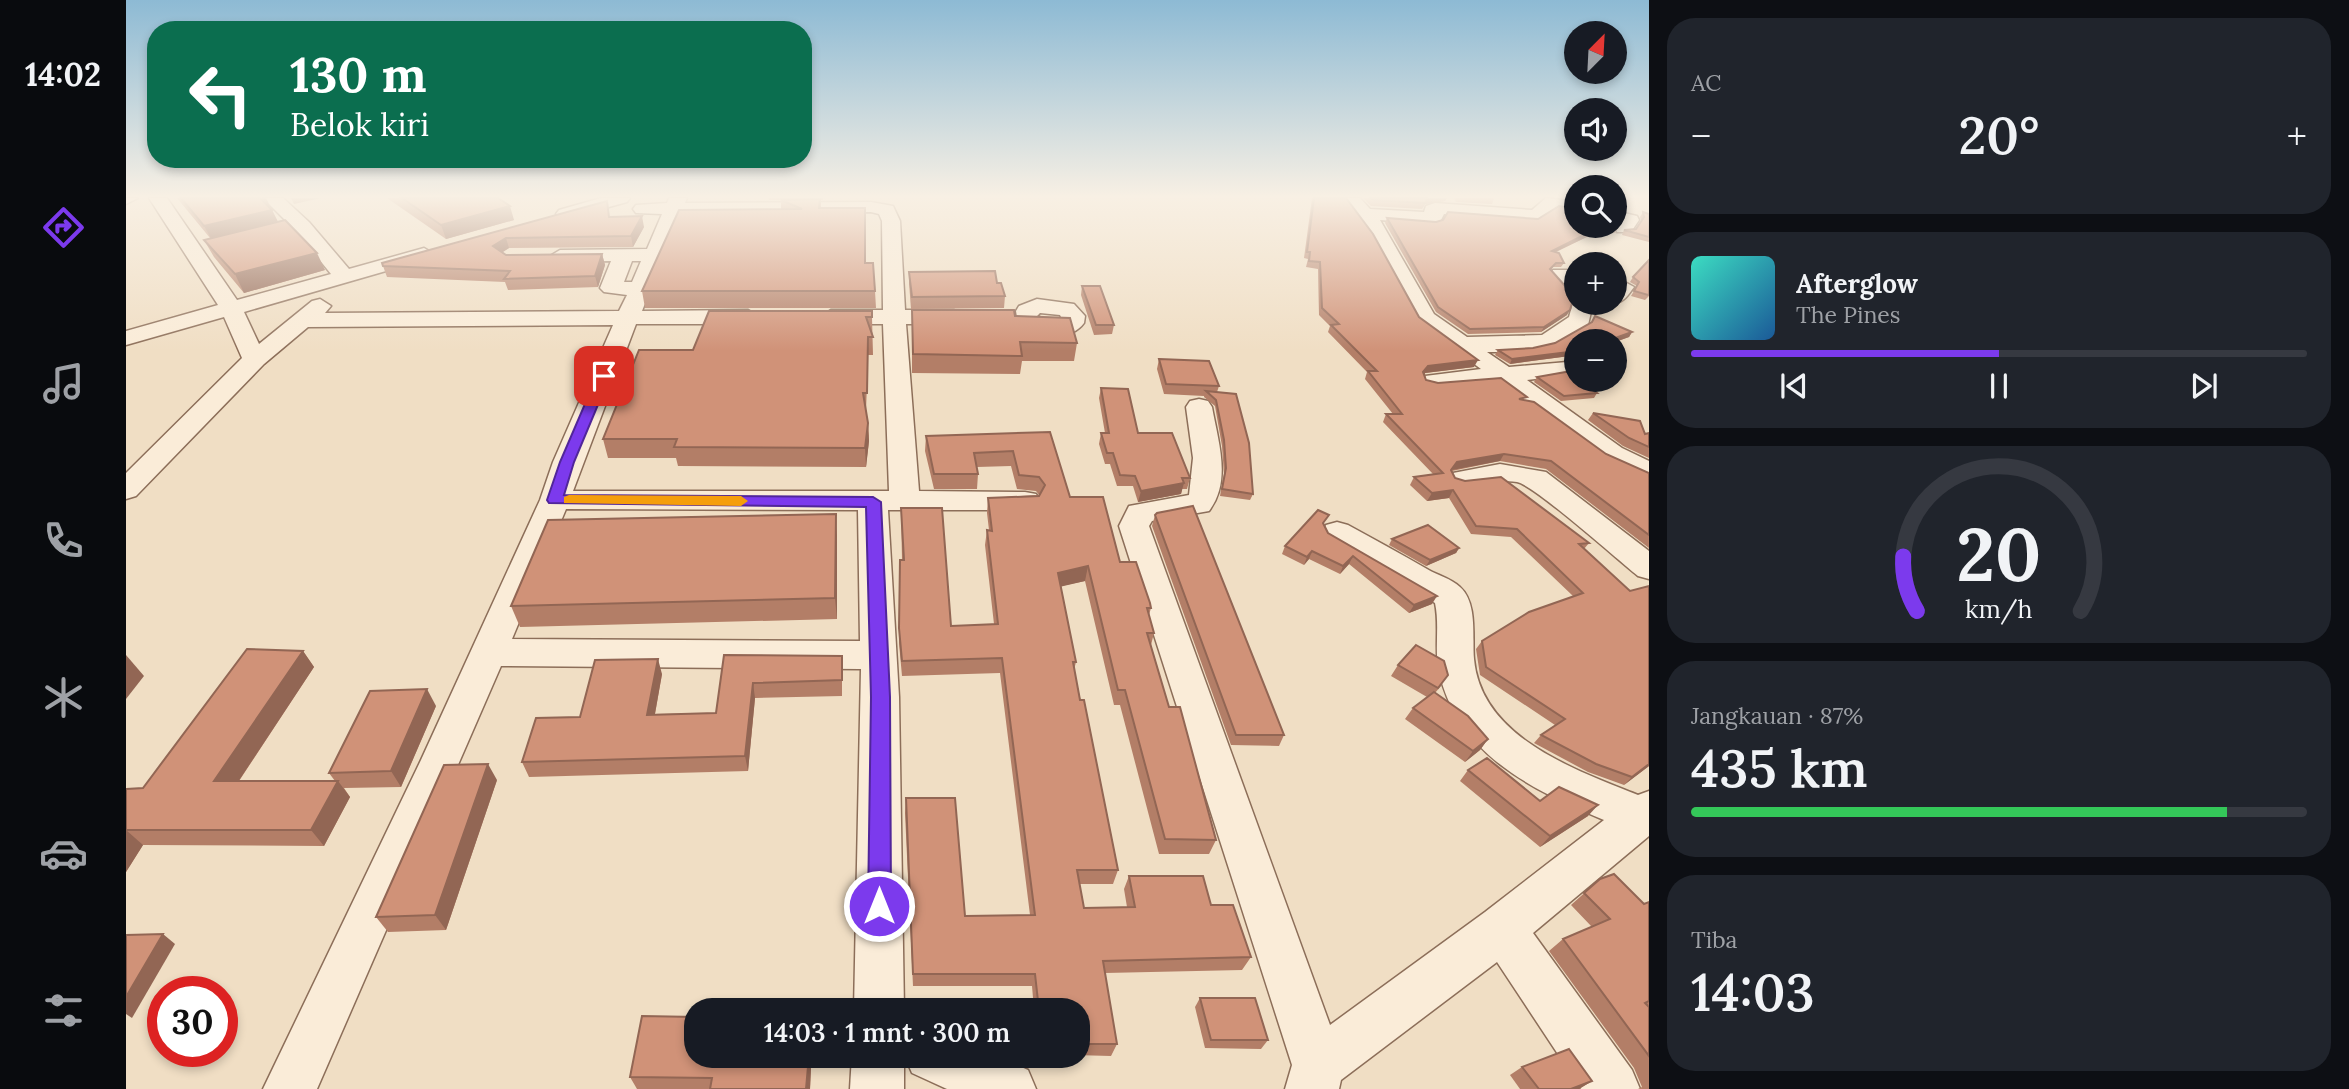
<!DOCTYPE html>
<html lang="id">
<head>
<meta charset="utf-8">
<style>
	:root { --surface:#171b24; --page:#20242c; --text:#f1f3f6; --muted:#9ea1a6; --line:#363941; --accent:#7c3aed }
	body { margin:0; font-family:Lora,serif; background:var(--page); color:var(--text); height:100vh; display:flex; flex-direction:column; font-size:26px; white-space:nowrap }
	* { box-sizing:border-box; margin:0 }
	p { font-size:23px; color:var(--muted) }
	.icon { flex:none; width:38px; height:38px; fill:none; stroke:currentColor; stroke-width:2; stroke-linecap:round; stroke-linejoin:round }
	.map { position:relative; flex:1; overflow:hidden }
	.panel { display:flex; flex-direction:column; gap:18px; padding:18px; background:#0d0f14; width:700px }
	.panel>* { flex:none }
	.banner { position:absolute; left:21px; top:21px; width:665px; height:147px; border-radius:28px; box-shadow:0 4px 10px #0003; background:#0b6e4f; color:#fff; overflow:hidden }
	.needle { width:46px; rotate:24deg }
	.buttons { position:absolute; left:1438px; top:21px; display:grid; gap:14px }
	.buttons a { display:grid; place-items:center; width:63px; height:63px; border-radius:50%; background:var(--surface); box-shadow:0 4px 10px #0003; font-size:35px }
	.speed { position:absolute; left:21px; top:976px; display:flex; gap:14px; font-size:35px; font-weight:700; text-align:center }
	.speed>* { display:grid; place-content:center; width:91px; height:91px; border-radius:50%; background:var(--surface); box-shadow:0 4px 10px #0003; line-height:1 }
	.speed .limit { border:10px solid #d22; background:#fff; color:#111 }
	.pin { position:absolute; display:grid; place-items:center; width:60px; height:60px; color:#fff; margin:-30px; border-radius:14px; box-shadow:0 4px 10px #0006 }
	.me { position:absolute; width:77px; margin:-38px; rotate:0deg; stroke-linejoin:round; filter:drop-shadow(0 0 5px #0008) }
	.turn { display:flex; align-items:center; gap:24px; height:147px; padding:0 28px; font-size:32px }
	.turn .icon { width:91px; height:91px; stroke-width:2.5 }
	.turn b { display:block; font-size:49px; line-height:60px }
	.big { font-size:52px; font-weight:600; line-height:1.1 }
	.panel .widget { flex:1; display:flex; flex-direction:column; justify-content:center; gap:10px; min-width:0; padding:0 24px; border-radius:28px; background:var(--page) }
	.panel .dial { align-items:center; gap:0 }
	.dial svg { height:182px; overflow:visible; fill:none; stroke:var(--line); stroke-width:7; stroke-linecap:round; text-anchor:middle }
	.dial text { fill:var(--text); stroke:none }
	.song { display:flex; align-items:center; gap:21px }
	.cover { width:84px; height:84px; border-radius:10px; background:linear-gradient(135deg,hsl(170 70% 55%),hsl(210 70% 35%)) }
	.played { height:7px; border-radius:4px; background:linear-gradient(90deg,var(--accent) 50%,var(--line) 50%) }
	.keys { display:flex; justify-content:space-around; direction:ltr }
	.heat { display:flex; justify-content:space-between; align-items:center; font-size:38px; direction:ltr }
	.charge { height:10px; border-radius:5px; background:linear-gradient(90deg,#34c759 87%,var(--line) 0) }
	.trip { position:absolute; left:558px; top:998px; width:406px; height:70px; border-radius:28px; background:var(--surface); box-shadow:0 4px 10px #0003; font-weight:600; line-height:70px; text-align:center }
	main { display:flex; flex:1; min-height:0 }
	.tab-bar { display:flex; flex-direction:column; width:126px; justify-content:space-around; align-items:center; background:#090b0e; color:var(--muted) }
	.tab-bar .icon { width:49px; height:49px }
	.tab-bar .current { color:var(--accent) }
	.tab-bar b { font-size:32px; color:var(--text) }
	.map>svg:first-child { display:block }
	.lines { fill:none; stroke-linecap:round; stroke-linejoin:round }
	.minor-casing { stroke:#8c6e59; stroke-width:3 }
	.minor { fill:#faecd8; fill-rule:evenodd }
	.wall { fill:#b37e67 }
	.shaded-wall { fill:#926654 }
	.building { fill:#d09278; stroke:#926654; stroke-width:2 }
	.route { fill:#7c3aed; stroke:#51269a; stroke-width:2 }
	.slow { fill:#f59e0b }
</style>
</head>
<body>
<main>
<nav class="tab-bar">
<b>14:02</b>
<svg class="icon current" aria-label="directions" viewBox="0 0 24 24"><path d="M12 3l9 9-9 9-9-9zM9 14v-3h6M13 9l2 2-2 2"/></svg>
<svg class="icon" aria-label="music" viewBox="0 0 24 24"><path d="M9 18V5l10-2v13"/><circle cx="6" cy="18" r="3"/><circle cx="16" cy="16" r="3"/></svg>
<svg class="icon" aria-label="phone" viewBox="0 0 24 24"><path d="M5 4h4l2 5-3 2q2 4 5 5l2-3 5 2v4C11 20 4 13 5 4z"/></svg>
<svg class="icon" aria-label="climate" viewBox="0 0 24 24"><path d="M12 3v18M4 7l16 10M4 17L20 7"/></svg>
<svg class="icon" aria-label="car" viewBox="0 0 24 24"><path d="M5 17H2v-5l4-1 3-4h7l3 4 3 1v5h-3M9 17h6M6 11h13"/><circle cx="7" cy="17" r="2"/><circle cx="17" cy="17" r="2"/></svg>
<svg class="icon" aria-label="filters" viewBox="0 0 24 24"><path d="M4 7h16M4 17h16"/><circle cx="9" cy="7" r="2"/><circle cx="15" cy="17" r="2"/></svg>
</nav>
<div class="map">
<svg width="1523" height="1089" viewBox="0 0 1523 1089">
	<rect width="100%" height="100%" fill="#f0dec4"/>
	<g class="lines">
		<defs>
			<g id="minor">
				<polygon points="0,198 12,198 0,204"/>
				<path d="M23,198H41L111,300L205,274L172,233L126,245L119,243L116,239L119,235L163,224L137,198H157L183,222L223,269L298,248L308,254L305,258L118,312L133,344L186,301L194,299L205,306L199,313L493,311L501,295L478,292L474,288L485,261L434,262L424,256L434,250L521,249L536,214L510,213L507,209L510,205L541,203L543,198H561L559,203L745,202L767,206L774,221L779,310H828L839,317L828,324H780L793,491L899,492L910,494L914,501L910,508L899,510H762L773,697L778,1010H728L735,669L375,666L191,1089H137L295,760L414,500L427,462L487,325L182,327L138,364L10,496L0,499V473L116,358L98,317L0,345V331L92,305ZM745,212L753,214L756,221L757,310H705L694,317L705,324H757L763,491H447L510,324H622L633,317L622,310L516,311L554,214ZM506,261H515L506,282H498ZM440,509L732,510L734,641L386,639Z"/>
				<polygon points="475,198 504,198 501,202 439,219 430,214 433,210"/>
				<path d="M1215,198H1234L1244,209L1298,212L1300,206L1309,203L1406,210L1420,198L1451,202V212L1430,208L1410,221L1318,214L1314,222L1308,224L1254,220L1308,314L1341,337L1416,335L1443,317L1448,299L1443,298L1424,274L1427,270H1441L1451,280V303H1467L1462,325C1422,352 1409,352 1361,352L1383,367L1441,362L1450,364V374L1401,380L1496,448L1523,461V481L1476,460L1372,383L1308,388L1299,386L1296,381L1299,376L1355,369L1292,323L1247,239Z"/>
				<polygon points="1489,211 1511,216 1513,220 1505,232 1491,232"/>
				<path d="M1497,281L1508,287C1502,295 1497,304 1486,303H1489V283Z"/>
				<path d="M911,299L948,304L959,316L958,323C944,343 909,335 892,323L890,311L893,306ZM914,313L934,315L936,319L923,321L911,316Z"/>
				<path d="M1073,399L1082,401L1086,407C1092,441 1106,481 1083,511L1026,521L1023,526L1204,1025L1359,912L1478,820C1407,790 1332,755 1313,672C1308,650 1314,626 1309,603L1200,539L1196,532L1200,525L1211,522L1222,525C1248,539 1275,554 1301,569C1311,575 1326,579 1334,587C1352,603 1346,638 1348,659C1355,738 1450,770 1512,795L1523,791V836L1407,933L1506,1070L1514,1089H1455L1371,962L1215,1080L1213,1089H1159L1166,1065L993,526L1003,506L1063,495L1067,458L1060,407L1064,401Z"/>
				<path d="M1374,464L1420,472L1523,551V579L1512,576C1492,560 1408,485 1391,482C1369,478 1348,491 1327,485L1323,479L1327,473Z"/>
				<polygon points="726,1055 778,1055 778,1089 724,1089"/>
				<polygon points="778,1055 867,1055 902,1070 910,1089 821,1089 786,1073"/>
			</g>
		</defs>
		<use href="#minor" class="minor-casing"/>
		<use href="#minor" class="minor"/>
	</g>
	<g class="wall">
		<polygon points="51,198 140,198 152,222 199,270 118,293 88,257 78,240 84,238"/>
		<polygon points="261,198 372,198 388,220 320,239"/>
		<polygon points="643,198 697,198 697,200 695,200 695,208 739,263 749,291 750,308 519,308 516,291 655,210 655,200 643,200"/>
		<polygon points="1186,198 1220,198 1293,317 1348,367 1299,373 1300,380 1399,400 1480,454 1523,473 1523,548 1420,469 1374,461 1326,471 1329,478 1463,543 1458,549 1504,591 1523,586 1523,766 1498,785 1462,772 1408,743 1415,735 1429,725 1354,675 1350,649 1356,641 1447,596 1385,537 1345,534 1323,498 1301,501 1284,485 1288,477 1307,474 1257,422 1260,414 1267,414 1239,379 1241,372 1202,332 1204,326 1193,315 1192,269 1180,267 1182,259 1178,258"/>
		<polygon points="1237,198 1321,198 1319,201 1299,204 1296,209 1245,206"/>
		<polygon points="1328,198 1367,198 1368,199 1366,204 1330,202"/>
		<polygon points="1517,212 1523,214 1523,242 1496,235 1498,230 1510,229 1515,221 1514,217"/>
		<polygon points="484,217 518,227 507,247 383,248 376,252 380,255 476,254 479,265 472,287 382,290 379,282 261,277 257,266 256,263"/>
		<polygon points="1261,218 1310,222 1491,228 1489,233 1471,232 1430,252 1438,263 1435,267 1427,267 1425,270 1441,315 1415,332 1342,334 1310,312 1259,223"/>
		<polygon points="1523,260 1523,296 1519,300 1505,296 1511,286 1504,282 1507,277"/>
		<polygon points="783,272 879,296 878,308 785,309 783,283"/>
		<polygon points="956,286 988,325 986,334 968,335 955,295"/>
		<polygon points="786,310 889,316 951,343 948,361 896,361 894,374 786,373"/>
		<polygon points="583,311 746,317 747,355 742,355 740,411 742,423 743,441 740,467 552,466 550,458 482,458 477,439 567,350"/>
		<polygon points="1469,316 1506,332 1503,337 1489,342 1451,341 1451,355 1384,364 1369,355 1372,350 1407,348 1429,343 1465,323"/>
		<polygon points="1033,359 1093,386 1091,392 1127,494 1124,500 1094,496 1098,474 1096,446 1089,406 1078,397 1078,396 1038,394 1031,369"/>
		<polygon points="1411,377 1451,380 1470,380 1467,384 1460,385 1471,393 1468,398 1435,401 1408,382"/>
		<polygon points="975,388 1012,433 1064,478 1061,489 1056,489 1055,494 1012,502 1007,486 991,486 984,464 979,464 973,444 975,433 979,433 973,398"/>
		<polygon points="1467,413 1519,434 1523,433 1523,458 1497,446 1462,420"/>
		<polygon points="924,432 944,497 994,562 1025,608 1023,615 1028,633 1025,645 1043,707 1090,840 1083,854 1033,854 994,705 988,705 959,581 935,586 950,662 948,670 992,870 987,884 953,884 958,908 1001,907 998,889 1003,876 1085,905 1125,957 1116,970 979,973 991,1044 985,1056 948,1055 952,1055 952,1010 908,1010 906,986 787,986 779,813 780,798 839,916 904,915 874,673 776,676 773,643 774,560 776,560 775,508 825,626 868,624 859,545 861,530 863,530 861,513 862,498 913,495 910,491 891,489 885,466 851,467 852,474 851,489 808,489 799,451 800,436"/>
		<polygon points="1029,515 1158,735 1153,746 1105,745 1026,526"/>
		<polygon points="1198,524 1202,533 1306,604 1283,613 1223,564 1214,574 1183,559 1178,565 1156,554 1159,546"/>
		<polygon points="711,535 711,619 394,627 385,606"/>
		<polygon points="1266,539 1333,548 1330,553 1300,566 1263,545"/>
		<polygon points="177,651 188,667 113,781 209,781 203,773 310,706 275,787 218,788 224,797 198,846 17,845 0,872 0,789 17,788"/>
		<polygon points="598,655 716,671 716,696 629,698 622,771 403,777 396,762 454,717 536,674 529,714 590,713"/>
		<polygon points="1272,665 1315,686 1309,693 1362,739 1354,750 1339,762 1279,719 1287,708 1301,697 1265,676"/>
		<polygon points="1342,770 1414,801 1462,816 1414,847 1334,781"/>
		<polygon points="371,780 320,930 262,932 250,917"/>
		<polygon points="1474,879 1518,904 1523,902 1523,1005 1522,1006 1523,1007 1523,1089 1512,1089 1516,1087 1508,1068 1423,951 1437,939 1466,927 1445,905"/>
		<polygon points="1074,998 1142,1040 1135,1049 1079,1048 1069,1007"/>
		<polygon points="570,1055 694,1055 693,1067 685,1067 684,1089 511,1089 504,1077"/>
		<polygon points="1396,1067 1466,1081 1453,1089 1394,1089 1384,1075"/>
	</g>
	<g class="shaded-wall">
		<polygon points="133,198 140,198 145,210"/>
		<polygon points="165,198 195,198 168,204"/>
		<polygon points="1301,198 1321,198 1319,201 1299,204 1296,209"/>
		<polygon points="384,206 388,220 320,239 315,225"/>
		<polygon points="146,210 153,224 86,240 78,226"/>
		<polygon points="516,216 518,227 507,247 505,236"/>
		<polygon points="1474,227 1471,232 1423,255 1426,251"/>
		<polygon points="380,238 383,248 371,256 367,246"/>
		<polygon points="191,253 199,270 118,293 109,274"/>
		<polygon points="476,254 479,265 472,287 469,276"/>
		<polygon points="1444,310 1441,315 1415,332 1418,327"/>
		<polygon points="1506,332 1503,337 1489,342 1481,341"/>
		<polygon points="1451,351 1451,355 1384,364 1386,359"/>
		<polygon points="1352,360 1348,367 1299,373 1294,380 1297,372 1302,366"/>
		<polygon points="742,423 743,441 740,467 739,448"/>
		<polygon points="1378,454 1374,461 1326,470 1321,478 1331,462"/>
		<polygon points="1058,483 1055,494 1012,502 1015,491"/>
		<polygon points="1327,490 1323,498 1301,501 1306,493"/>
		<polygon points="710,514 711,535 711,619 709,598"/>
		<polygon points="1333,548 1330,553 1300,566 1304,560"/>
		<polygon points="1186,551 1183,559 1178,565 1181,557"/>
		<polygon points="1227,556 1223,564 1214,574 1217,566"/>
		<polygon points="962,566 959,581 929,588 932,573"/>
		<polygon points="1311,596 1306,604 1283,613 1288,605"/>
		<polygon points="177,651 188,667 102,797 88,781"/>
		<polygon points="0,655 18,676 0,699"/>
		<polygon points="532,659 536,674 526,730 521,715"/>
		<polygon points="627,683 629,698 622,771 619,756"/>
		<polygon points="301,689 310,706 275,787 265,771"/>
		<polygon points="1362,739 1354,750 1339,762 1347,751"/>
		<polygon points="362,764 371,780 320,930 309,915"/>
		<polygon points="1523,764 1523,766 1498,785 1506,777"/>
		<polygon points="212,781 224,797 198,846 185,830"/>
		<polygon points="1472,805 1462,816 1414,847 1424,836"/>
		<polygon points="0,830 17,845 0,872"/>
		<polygon points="37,934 49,944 6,1018 0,1014 0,997"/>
		<polygon points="683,1055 685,1067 684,1089 680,1089"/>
		<polygon points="1466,1081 1453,1089 1445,1089"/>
	</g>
	<g class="building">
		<polygon points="55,198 134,198 146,210 78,226"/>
		<polygon points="276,198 372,198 384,206 315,225"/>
		<polygon points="1188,198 1220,198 1247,234 1293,317 1352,360 1302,366 1297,372 1300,380 1312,383 1375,378 1401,397 1393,399 1408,402 1480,454 1523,473 1523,535 1425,461 1378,454 1331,462 1325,470 1329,478 1339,481 1375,477 1463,543 1453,544 1504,591 1523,586 1523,764 1506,777 1470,764 1415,735 1439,719 1360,667 1356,641 1403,612 1457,593 1391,529 1350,526 1327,490 1306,493 1288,477 1317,473 1260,414 1276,414 1242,371 1251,371 1205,325 1213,324 1196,308 1194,262 1183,261 1184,252 1181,252"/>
		<polygon points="1245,198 1301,198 1299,203 1248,200"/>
		<polygon points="694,199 693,208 739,208 739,263 747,263 749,291 516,291 553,210 676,209 655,200"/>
		<polygon points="481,201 483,217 516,216 505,236 380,238 367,246 380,255 476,254 469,276 378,279 384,271 257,266 256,263"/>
		<polygon points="1489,204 1491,204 1491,228 1474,227 1426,251 1433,253 1438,263 1430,263 1424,269 1448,296 1444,310 1418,327 1344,329 1312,307 1261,218 1310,222 1317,220 1322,212 1412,219 1433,206 1451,209 1451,226 1489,226"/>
		<polygon points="1517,212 1523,214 1523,237 1498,230 1510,229 1518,217"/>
		<polygon points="159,220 191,253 109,274 78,240"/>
		<polygon points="1523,260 1523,294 1522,295 1508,291 1513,282 1507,277"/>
		<polygon points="869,271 871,283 875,283 879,296 786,297 783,272"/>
		<polygon points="956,286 974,286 988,325 970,325"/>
		<polygon points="786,310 888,310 889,316 944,318 951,343 894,342 896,356 787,354"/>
		<polygon points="583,311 746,311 746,317 740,317 747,337 742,337 741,393 737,393 742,423 739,448 548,447 551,439 477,439 513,350 567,350"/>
		<polygon points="1469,316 1506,332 1481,341 1451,341 1451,351 1386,359 1372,350 1407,348 1429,343 1466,322"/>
		<polygon points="1033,359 1083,361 1093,386 1040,384"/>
		<polygon points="1451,370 1451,380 1463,380 1454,381 1471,393 1438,396 1411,377"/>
		<polygon points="975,388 1002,389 1012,433 1046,433 1064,478 1056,478 1058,483 1015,491 1009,476 994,475 987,453 981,453 975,433 983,433"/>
		<polygon points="1080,391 1110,394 1123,443 1127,494 1096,489 1100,468 1098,440 1090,400"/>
		<polygon points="1467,413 1514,421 1519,434 1523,433 1523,447 1503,438"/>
		<polygon points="924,432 944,497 977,497 994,562 1010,562 1024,603 1025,608 1021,608 1028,633 1021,633 1043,707 1054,707 1090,840 1039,839 999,690 992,690 962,566 932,573 950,662 947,662 954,700 958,700 992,870 951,870 958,908 1009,907 1003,876 1077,876 1085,905 1107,905 1125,957 977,961 991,1044 952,1044 952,1010 913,1010 909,974 787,974 780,798 829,798 839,916 909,915 876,658 776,661 773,628 774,560 778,560 775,508 816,508 825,626 872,624 861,530 866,531 862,498 913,496 919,485 913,477 893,475 887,451 848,453 852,474 808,474 800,436"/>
		<polygon points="1067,506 1158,735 1110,735 1029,515 1031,513"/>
		<polygon points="1192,510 1203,515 1197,523 1202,533 1311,596 1288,605 1227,556 1217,566 1186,551 1181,557 1159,546"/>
		<polygon points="710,514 709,598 385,606 422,520"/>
		<polygon points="1302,525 1333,548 1304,560 1266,539"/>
		<polygon points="1290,645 1318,661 1322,675 1312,688 1272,665"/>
		<polygon points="121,649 177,651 88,781 212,781 185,830 0,830 0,789 17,788"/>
		<polygon points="598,655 716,656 716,680 627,683 619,756 396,762 410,718 454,717 469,660 532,659 521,715 590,713"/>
		<polygon points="301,689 265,771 203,773 244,691"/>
		<polygon points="1308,692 1342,716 1362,739 1347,751 1287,708"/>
		<polygon points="1361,758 1414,801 1433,787 1472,805 1424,836 1342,770"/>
		<polygon points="362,764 309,915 250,917 318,765"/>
		<polygon points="1488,874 1518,904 1523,902 1523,1001 1519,1003 1523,1007 1523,1056 1437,939 1484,919 1458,893 1474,879"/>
		<polygon points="37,934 0,997 0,935"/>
		<polygon points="1074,998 1129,998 1142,1040 1085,1040"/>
		<polygon points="607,1008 694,1009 607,1010"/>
		<polygon points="516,1016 570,1017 570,1055 683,1055 680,1089 584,1089 586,1078 504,1077"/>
		<polygon points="1443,1049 1466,1081 1445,1089 1413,1089 1396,1067"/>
	</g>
	<linearGradient id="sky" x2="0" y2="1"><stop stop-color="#8dbad4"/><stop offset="0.56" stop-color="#f8f0e4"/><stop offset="1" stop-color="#f8f0e4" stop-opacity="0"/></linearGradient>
	<rect width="1523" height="351" fill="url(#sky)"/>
	<polygon class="route" points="478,373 484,376 448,462 438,495 747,497 755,502 764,697 765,906 761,915 753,918 745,915 742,906 745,697 740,507 423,503 421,500 434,462 471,376"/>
	<polygon class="slow" points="443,495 615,496 622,501 615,506 438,503 438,497"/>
</svg>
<div class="buttons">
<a><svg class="needle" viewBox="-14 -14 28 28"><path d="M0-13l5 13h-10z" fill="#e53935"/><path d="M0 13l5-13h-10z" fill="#9ea1a6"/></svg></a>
<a><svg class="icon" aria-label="sound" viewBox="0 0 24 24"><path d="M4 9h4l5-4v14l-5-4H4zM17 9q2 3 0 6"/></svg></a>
<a><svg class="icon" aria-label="search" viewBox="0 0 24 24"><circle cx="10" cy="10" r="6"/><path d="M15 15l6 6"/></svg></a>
<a>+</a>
<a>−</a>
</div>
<div class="speed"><div class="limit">30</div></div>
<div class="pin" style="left:478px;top:376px;background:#d93025"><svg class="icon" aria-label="arrive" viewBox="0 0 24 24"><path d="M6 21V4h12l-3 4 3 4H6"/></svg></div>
<svg class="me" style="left:753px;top:906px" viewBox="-20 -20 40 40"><circle r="17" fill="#7c3aed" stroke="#fff" stroke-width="3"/><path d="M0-11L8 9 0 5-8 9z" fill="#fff"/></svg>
<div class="trip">14:03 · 1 mnt · 300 m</div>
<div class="banner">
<div class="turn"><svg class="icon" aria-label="left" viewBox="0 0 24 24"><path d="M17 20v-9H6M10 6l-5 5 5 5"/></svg><div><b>130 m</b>Belok kiri</div></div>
</div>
</div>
<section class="panel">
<div class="widget"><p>AC</p>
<div class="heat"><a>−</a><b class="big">20°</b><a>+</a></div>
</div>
<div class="widget">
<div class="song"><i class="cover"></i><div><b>Afterglow</b><p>The Pines</p></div></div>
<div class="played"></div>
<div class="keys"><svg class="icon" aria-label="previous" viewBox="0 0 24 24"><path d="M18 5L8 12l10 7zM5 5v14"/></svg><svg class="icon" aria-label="pause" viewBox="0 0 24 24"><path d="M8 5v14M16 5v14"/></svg><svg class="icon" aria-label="next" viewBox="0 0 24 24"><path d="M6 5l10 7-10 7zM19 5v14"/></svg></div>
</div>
<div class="widget dial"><svg viewBox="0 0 100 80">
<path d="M14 69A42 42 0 1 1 86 69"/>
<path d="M14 69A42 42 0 0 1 8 45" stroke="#7c3aed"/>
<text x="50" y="56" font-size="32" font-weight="700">20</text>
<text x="50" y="72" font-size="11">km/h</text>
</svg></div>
<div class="widget"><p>Jangkauan · 87%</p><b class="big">435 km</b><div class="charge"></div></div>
<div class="widget"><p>Tiba</p><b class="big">14:03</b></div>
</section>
</main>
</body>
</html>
